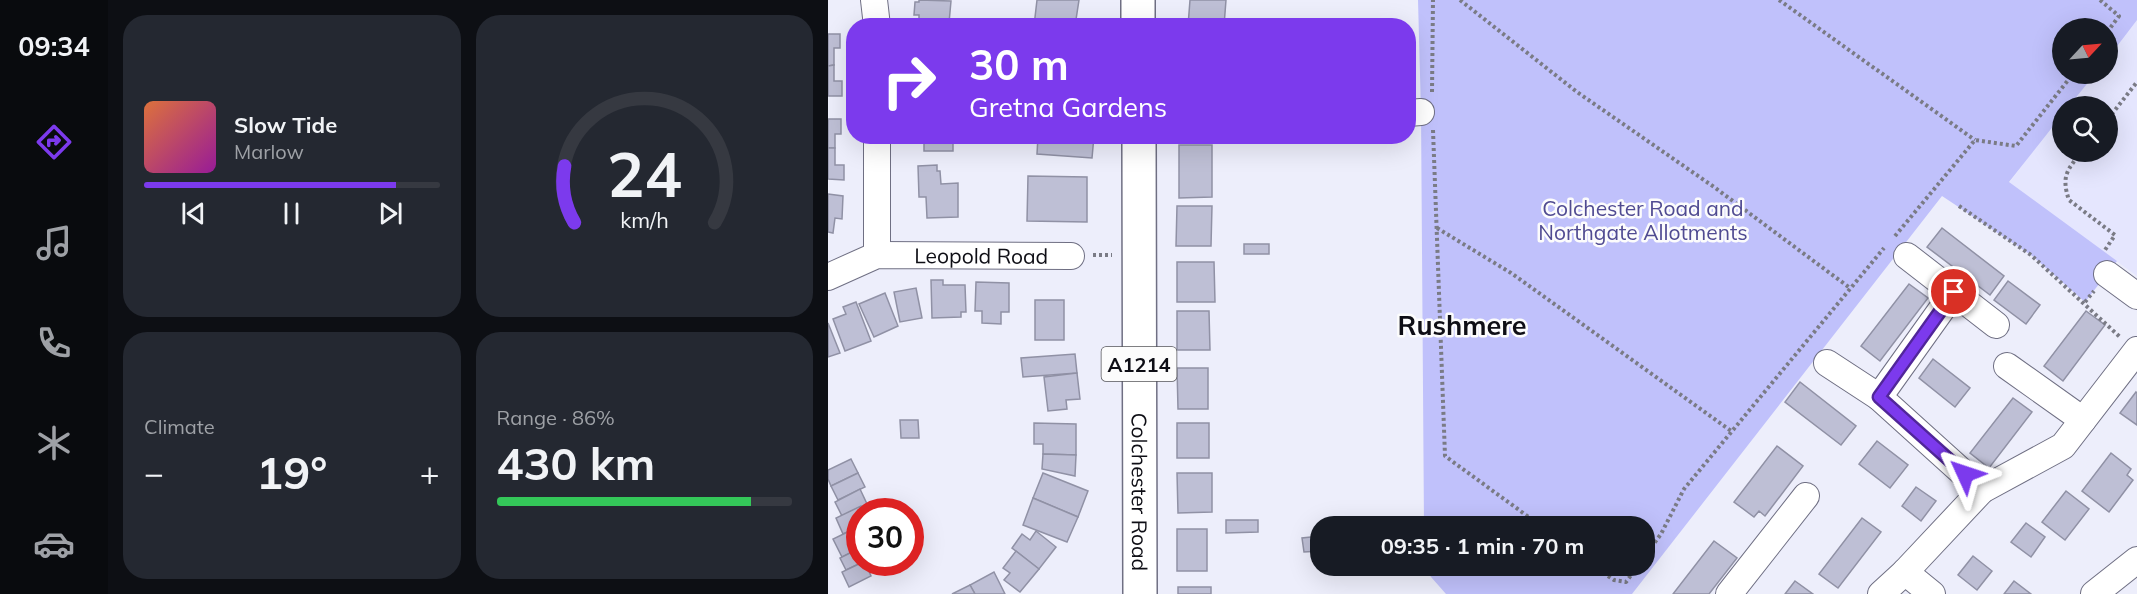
<!DOCTYPE html>
<html lang="en">
<head>
<meta charset="utf-8">
<style>
	:root { --surface:#171b24; --page:#242831; --text:#f1f3f6; --muted:#9ea1a6; --line:#363941; --accent:#7c3aed }
	body { margin:0; font-family:Mulish,sans-serif; background:var(--page); color:var(--text); height:100vh; display:flex; flex-direction:column; font-size:22px; white-space:nowrap }
	* { box-sizing:border-box; margin:0 }
	p { font-size:20px; color:var(--muted) }
	.icon { flex:none; width:33px; height:33px; fill:none; stroke:currentColor; stroke-width:2; stroke-linecap:round; stroke-linejoin:round }
	.map { position:relative; flex:1; overflow:hidden }
	.sheet { display:flex; flex-direction:column; gap:15px; padding:15px; background:#0d0f14; width:720px }
	.sheet>* { flex:none }
	.banner { position:absolute; left:18px; top:18px; width:570px; height:126px; border-radius:24px; box-shadow:0 6px 24px #0002; background:#7c3aed; color:#fff; overflow:hidden }
	.needle { width:39px; rotate:64deg }
	.tools { position:absolute; left:1224px; top:18px; display:grid; gap:12px }
	.tools a { display:grid; place-items:center; width:66px; height:66px; border-radius:50%; background:var(--surface); box-shadow:0 6px 24px #0002; font-size:30px }
	.speed { position:absolute; left:18px; top:498px; display:flex; gap:12px; font-size:30px; font-weight:700; text-align:center }
	.speed>* { display:grid; place-content:center; width:78px; height:78px; border-radius:50%; background:var(--surface); box-shadow:0 6px 24px #0002; line-height:1 }
	.speed .limit { border:9px solid #d22; background:#fff; color:#111 }
	.pin { position:absolute; display:grid; place-items:center; width:51px; height:51px; color:#fff; margin:-26px; border:3px solid #fff; border-radius:50%; box-shadow:0 2px 6px #0007 }
	.me { position:absolute; width:66px; margin:-33px; rotate:312deg; stroke-linejoin:round; filter:drop-shadow(0 0 4px #0008) }
	.turn { display:flex; align-items:center; gap:21px; height:126px; padding:0 24px; font-size:27px }
	.turn .icon { width:78px; height:78px; stroke-width:2.5 }
	.turn b { display:block; font-size:42px; line-height:51px }
	.big { font-size:45px; font-weight:700; line-height:1.1 }
	.sheet .widget { flex:1; display:flex; flex-direction:column; justify-content:center; gap:9px; min-width:0; padding:0 21px; border-radius:24px; background:var(--page) }
	.sheet .dial { align-items:center; gap:0 }
	.dial svg { height:156px; overflow:visible; fill:none; stroke:var(--line); stroke-width:7; stroke-linecap:round; text-anchor:middle }
	.dial text { fill:var(--text); stroke:none }
	.song { display:flex; align-items:center; gap:18px }
	.cover { width:72px; height:72px; border-radius:9px; background:linear-gradient(135deg,hsl(20 70% 55%),hsl(300 70% 35%)) }
	.played { height:6px; border-radius:3px; background:linear-gradient(90deg,var(--accent) 85%,var(--line) 85%) }
	.keys { display:flex; justify-content:space-around; direction:ltr }
	.heat { display:flex; justify-content:space-between; align-items:center; font-size:33px; direction:ltr }
	.charge { height:9px; border-radius:4px; background:linear-gradient(90deg,#34c759 86%,var(--line) 0) }
	.sheet .tiles { flex:1; display:grid; gap:15px; grid-template-columns:repeat(2,1fr) }
	.trip { position:absolute; left:482px; top:516px; width:345px; height:60px; border-radius:24px; background:var(--surface); box-shadow:0 6px 24px #0002; font-weight:700; line-height:60px; text-align:center }
	main { display:flex; flex:1; min-height:0 }
	.dock { display:flex; flex-direction:column; width:108px; justify-content:space-around; align-items:center; background:#090b0e; color:var(--muted) }
	.dock .icon { width:42px; height:42px }
	.dock .on { color:var(--accent) }
	.dock b { font-size:27px; color:var(--text) }
	.map>svg:first-child { display:block }
	.built { fill:#e5e6fe }
	.green { fill:#c0c1fb }
	.building { fill:#bebfd5; stroke:#9091a5; stroke-width:1.5 }
	.lines { fill:none; stroke-linecap:round; stroke-linejoin:round }
	.minor-casing { stroke:#6f6f83; stroke-width:28 }
	.major-casing { stroke:#6f6f83; stroke-width:36 }
	.path { stroke:#7a7b85; stroke-width:4; stroke-dasharray:3 3; stroke-linecap:butt }
	.minor { stroke:#fff; stroke-width:26 }
	.major { stroke:#fff; stroke-width:33 }
	.route-casing { stroke:#51269a; stroke-width:15 }
	.route { stroke:#7c3aed; stroke-width:10 }
	.labels { text-anchor:middle; dominant-baseline:central; stroke-width:5; stroke-linejoin:round; paint-order:stroke }
	.shield { fill:#fcfcfc; stroke:#55555a; stroke-width:1.5 }
	.shield-label { font-size:20px; font-weight:bold; fill:#0e0e15 }
	.park-label { font-size:21px; fill:#504b92; stroke:#fcfcfc }
	.street-label { font-size:21px; fill:#0e0e15; stroke:#fcfcfc }
	.district-label { font-size:27px; font-weight:bold; fill:#0e0e15; stroke:#fcfcfc }
</style>
</head>
<body>
<main>
<nav class="dock">
<b>09:34</b>
<svg class="icon on" aria-label="directions" viewBox="0 0 24 24"><path d="M12 3l9 9-9 9-9-9zM9 14v-3h6M13 9l2 2-2 2"/></svg>
<svg class="icon" aria-label="music" viewBox="0 0 24 24"><path d="M9 18V5l10-2v13"/><circle cx="6" cy="18" r="3"/><circle cx="16" cy="16" r="3"/></svg>
<svg class="icon" aria-label="phone" viewBox="0 0 24 24"><path d="M5 4h4l2 5-3 2q2 4 5 5l2-3 5 2v4C11 20 4 13 5 4z"/></svg>
<svg class="icon" aria-label="climate" viewBox="0 0 24 24"><path d="M12 3v18M4 7l16 10M4 17L20 7"/></svg>
<svg class="icon" aria-label="car" viewBox="0 0 24 24"><path d="M5 17H2v-5l4-1 3-4h7l3 4 3 1v5h-3M9 17h6M6 11h13"/><circle cx="7" cy="17" r="2"/><circle cx="17" cy="17" r="2"/></svg>
</nav>
<section class="sheet">
<div class="tiles">
<div class="widget">
<div class="song"><i class="cover"></i><div><b>Slow Tide</b><p>Marlow</p></div></div>
<div class="played"></div>
<div class="keys"><svg class="icon" aria-label="previous" viewBox="0 0 24 24"><path d="M18 5L8 12l10 7zM5 5v14"/></svg><svg class="icon" aria-label="pause" viewBox="0 0 24 24"><path d="M8 5v14M16 5v14"/></svg><svg class="icon" aria-label="next" viewBox="0 0 24 24"><path d="M6 5l10 7-10 7zM19 5v14"/></svg></div>
</div>
<div class="widget dial"><svg viewBox="0 0 100 80">
<path d="M14 69A42 42 0 1 1 86 69"/>
<path d="M14 69A42 42 0 0 1 9 40" stroke="#7c3aed"/>
<text x="50" y="56" font-size="32" font-weight="700">24</text>
<text x="50" y="72" font-size="11">km/h</text>
</svg></div>
<div class="widget"><p>Climate</p>
<div class="heat"><a>−</a><b class="big">19°</b><a>+</a></div>
</div>
<div class="widget"><p>Range · 86%</p><b class="big">430 km</b><div class="charge"></div></div>
</div>
</section>
<div class="map">
<svg width="1309" height="594" viewBox="0 0 1309 594">
	<rect width="100%" height="100%" fill="#edeefb"/>
	<polygon class="built" points="1309,17 1309,276 1181,183 1234,113 1234,152 1280,152 1280,106 1240,106 1265,74 1280,74 1280,55"/>
	<polygon class="green" points="590,0 1309,0 1309,20 1280,58 1280,28 1234,28 1234,74 1267,74 1241,106 1234,106 1234,115 1181,182 1289,261 1257,302 1203,255 1114,196 804,594 618,594 596,569 596,566 816,566 816,526 596,526 593,112"/>
	<g class="building">
		<polygon points="91,0 123,1 121,23 123,26 91,23 91,15 86,15 87,2 91,2"/>
		<polygon points="209,0 251,0 247,26 206,26"/>
		<polygon points="362,0 398,0 396,26 360,26"/>
		<polygon points="0,34 12,34 12,48 6,48 6,65 0,66"/>
		<polygon points="6,65 6,81 14,81 14,96 0,96 0,66"/>
		<polygon points="0,119 13,119 13,134 7,134 7,148 0,148"/>
		<rect x="96" y="136" width="29" height="15"/>
		<polygon points="210,136 266,136 264,158 209,154"/>
		<polygon points="351,145 384,145 384,197 351,198"/>
		<polygon points="0,148 7,148 7,165 16,165 16,180 0,179"/>
		<polygon points="109,165 109,171 112,171 113,184 130,183 130,217 99,218 98,197 91,197 90,166"/>
		<polygon points="200,176 259,177 259,222 199,221"/>
		<polygon points="0,194 15,196 14,219 7,218 5,233 0,232"/>
		<polygon points="349,206 384,206 383,246 348,246"/>
		<polygon points="1114,228 1176,276 1162,295 1099,247"/>
		<rect x="416" y="244" width="25" height="10"/>
		<polygon points="349,262 386,262 387,302 349,302"/>
		<polygon points="103,280 115,280 115,285 137,285 138,312 133,312 133,317 104,318"/>
		<polygon points="1180,281 1212,305 1198,324 1166,300"/>
		<polygon points="148,282 181,283 181,312 173,312 173,324 154,323 154,311 147,311"/>
		<polygon points="1081,284 1100,298 1052,361 1033,346"/>
		<polygon points="88,288 94,318 72,322 66,292"/>
		<polygon points="57,293 70,326 46,337 31,304"/>
		<rect x="207" y="300" width="29" height="40"/>
		<polygon points="28,302 43,341 17,351 5,319 18,314 15,307"/>
		<polygon points="349,311 381,311 382,350 349,350"/>
		<polygon points="1258,311 1277,325 1235,381 1216,366"/>
		<polygon points="0,323 12,353 0,357"/>
		<polygon points="247,354 249,373 195,377 193,358"/>
		<polygon points="1105,359 1142,388 1127,407 1091,378"/>
		<polygon points="349,368 380,368 380,409 350,409"/>
		<polygon points="249,373 252,399 238,400 239,409 220,411 216,377"/>
		<polygon points="972,382 1028,426 1013,445 957,402"/>
		<polygon points="1308,392 1309,393 1309,425 1292,413"/>
		<polygon points="1185,398 1204,412 1161,468 1142,453"/>
		<polygon points="72,420 90,420 91,438 73,438"/>
		<polygon points="206,423 248,424 248,455 215,454 215,444 206,444"/>
		<rect x="349" y="423" width="32" height="35"/>
		<polygon points="1049,441 1080,465 1062,488 1031,464"/>
		<polygon points="949,446 975,466 937,516 931,511 926,517 906,502"/>
		<polygon points="1283,453 1303,469 1299,475 1305,480 1281,512 1254,491"/>
		<polygon points="215,454 248,455 247,476 214,469"/>
		<polygon points="23,459 30,473 3,486 0,479 0,470"/>
		<polygon points="30,473 37,487 10,500 3,486"/>
		<polygon points="215,473 260,491 250,517 205,498"/>
		<polygon points="349,473 384,473 384,512 350,513"/>
		<polygon points="1088,487 1108,501 1093,521 1074,506"/>
		<polygon points="32,489 39,504 14,516 7,502"/>
		<polygon points="1238,491 1261,509 1237,540 1214,522"/>
		<polygon points="205,498 250,517 239,542 195,525"/>
		<polygon points="33,506 35,512 32,512 32,526 15,534 8,518"/>
		<polygon points="1034,518 1053,532 1010,588 991,574"/>
		<polygon points="398,520 430,520 430,532 398,533"/>
		<polygon points="1198,523 1217,537 1203,557 1183,542"/>
		<polygon points="32,526 32,548 14,557 5,539"/>
		<rect x="349" y="529" width="30" height="42"/>
		<polygon points="208,531 228,547 211,569 184,548 194,534 202,540"/>
		<polygon points="492,536 492,551 476,552 474,538"/>
		<polygon points="886,541 909,558 881,594 845,594"/>
		<polygon points="32,548 32,562 35,562 18,570 12,558"/>
		<polygon points="188,551 211,569 192,592 176,580 182,573 175,568"/>
		<polygon points="1145,556 1164,571 1149,590 1130,575"/>
		<polygon points="35,562 37,562 43,576 21,587 14,572"/>
		<polygon points="166,572 177,594 147,594 142,585"/>
		<polygon points="967,581 985,594 957,594"/>
		<polygon points="1186,581 1203,594 1176,594"/>
		<polygon points="142,585 147,594 124,594"/>
		<rect x="350" y="587" width="33" height="7"/>
	</g>
	<g class="lines">
		<defs>
			<g id="minor">
				<polyline points="46,0 49,26"/>
				<polyline points="580,113 593,112"/>
				<polyline points="49,136 49,255"/>
				<polyline points="1079,256 1168,325"/>
				<polyline points="1279,274 1309,296"/>
				<path id="s1" d="M0,277L49,255L243,256"/>
				<polyline points="1126,292 1051,397 1154,490"/>
				<polyline points="999,363 1051,397"/>
				<polyline points="1179,366 1255,420"/>
				<polyline points="1077,572 1104,594"/>
				<polyline points="901,594 978,496"/>
				<polyline points="1053,594 1077,572 1154,490 1235,446 1309,350"/>
				<polyline points="1266,594 1309,560"/>
			</g>
			<g id="major">
				<polyline points="310,0 310,26"/>
				<path id="s2" d="M311,136L312,594"/>
			</g>
		</defs>
		<use href="#minor" class="minor-casing"/>
		<use href="#major" class="major-casing"/>
		<g class="path">
			<polyline points="632,0 749,92 886,187 1022,288"/>
			<polyline points="951,0 1147,140"/>
			<polyline points="1272,0 1291,16 1280,31"/>
			<polyline points="604,92 605,0"/>
			<polyline points="1280,119 1309,82"/>
			<polyline points="605,130 617,456 713,526"/>
			<path d="M1254,152C1239,169 1233,177 1241,200L1287,235L1277,250"/>
			<polyline points="1131,206 1203,255 1292,337"/>
			<polyline points="609,228 683,273 903,431"/>
			<polyline points="1067,236 1147,140 1188,146 1245,74"/>
			<polyline points="265,255 284,255"/>
			<polyline points="1257,302 1266,291"/>
			<polyline points="816,557 833,534 856,489 1056,248"/>
			<polyline points="765,566 786,580 798,582 810,566"/>
		</g>
		<use href="#minor" class="minor"/>
		<use href="#major" class="major"/>
	</g>
	<g class="lines">
		<defs>
			<polyline id="route" points="1126,292 1051,397 1137,474"/>
		</defs>
		<use href="#route" class="route-casing"/>
		<use href="#route" class="route"/>
	</g>
	<g class="labels">
		<rect class="shield" x="273.5" y="347" width="75" height="34" rx="4.5"/>
		<g class="shield-label">
			<text x="311" y="364">A1214</text>
		</g>
		<g class="park-label">
			<text x="815" y="208">Colchester Road and<tspan x="815" dy="24">Northgate Allotments</tspan></text>
		</g>
		<g class="street-label">
			<text stroke="none"><textPath href="#s1" startOffset="158">Leopold Road</textPath></text>
			<text stroke="none"><textPath href="#s2" startOffset="356">Colchester Road</textPath></text>
		</g>
		<g class="district-label">
			<text x="634" y="325">Rushmere</text>
		</g>
	</g>
</svg>
<div class="tools">
<a><svg class="needle" viewBox="-14 -14 28 28"><path d="M0-13l5 13h-10z" fill="#e53935"/><path d="M0 13l5-13h-10z" fill="#9ea1a6"/></svg></a>
<a><svg class="icon" aria-label="search" viewBox="0 0 24 24"><circle cx="10" cy="10" r="6"/><path d="M15 15l6 6"/></svg></a>
</div>
<div class="speed"><div class="limit">30</div></div>
<div class="pin" style="left:1126px;top:292px;background:#d93025"><svg class="icon" aria-label="arrive" viewBox="0 0 24 24"><path d="M6 21V4h12l-3 4 3 4H6"/></svg></div>
<svg class="me" style="left:1137px;top:474px" viewBox="-20 -20 40 40"><path d="M0-17L14 15 0 8-14 15z" fill="#7c3aed" stroke="#fff" stroke-width="4"/></svg>
<div class="trip">09:35 · 1 min · 70 m</div>
<div class="banner">
<div class="turn"><svg class="icon" aria-label="right" viewBox="0 0 24 24"><path d="M7 20v-9h11M14 6l5 5-5 5"/></svg><div><b>30 m</b>Gretna Gardens</div></div>
</div>
</div>
</main>
</body>
</html>
